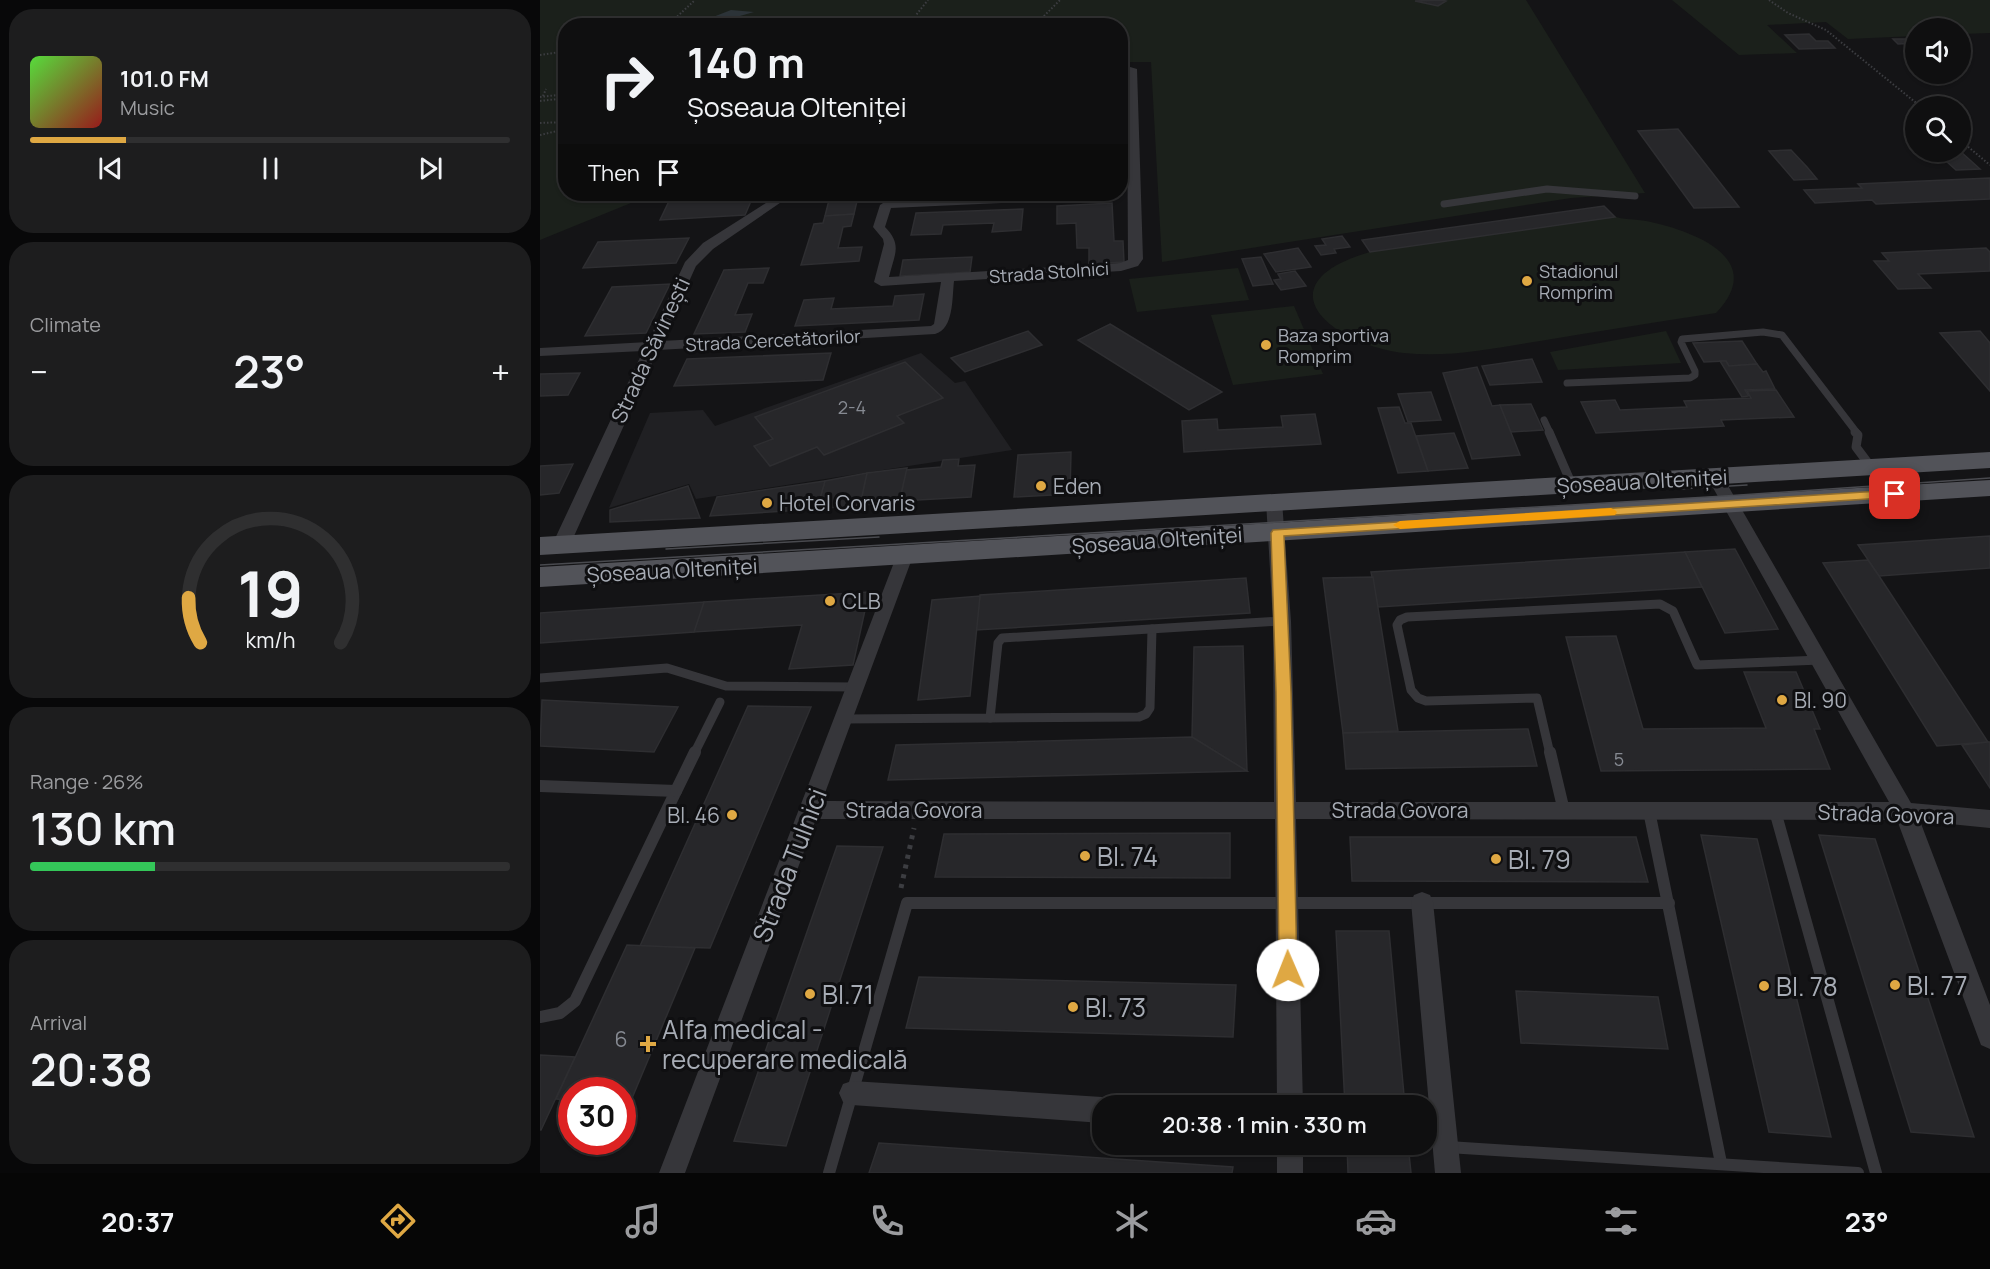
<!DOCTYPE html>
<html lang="en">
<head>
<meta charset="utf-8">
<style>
	:root { --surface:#0f0f10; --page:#1d1d1e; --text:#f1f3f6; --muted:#9b9c9f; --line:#2f2f30; --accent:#dfa843 }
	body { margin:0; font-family:Manrope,sans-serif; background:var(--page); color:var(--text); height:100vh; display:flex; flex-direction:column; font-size:22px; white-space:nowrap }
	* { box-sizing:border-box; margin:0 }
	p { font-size:20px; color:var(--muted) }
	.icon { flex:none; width:33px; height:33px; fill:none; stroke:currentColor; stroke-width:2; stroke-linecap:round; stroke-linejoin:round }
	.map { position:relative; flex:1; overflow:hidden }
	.details { display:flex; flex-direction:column; gap:9px; padding:9px; background:#080809; width:540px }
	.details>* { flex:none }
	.hud { position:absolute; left:18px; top:18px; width:570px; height:183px; border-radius:24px; box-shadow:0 2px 4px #0004,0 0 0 2px var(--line); background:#0f0f10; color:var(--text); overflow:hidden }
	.fabs { position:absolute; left:1365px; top:18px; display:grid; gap:12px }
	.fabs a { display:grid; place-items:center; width:66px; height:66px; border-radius:50%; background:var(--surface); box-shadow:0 2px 4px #0004,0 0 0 2px var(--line); font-size:30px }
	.speed { position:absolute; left:18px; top:1077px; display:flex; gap:12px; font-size:30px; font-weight:700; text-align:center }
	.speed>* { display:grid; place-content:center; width:78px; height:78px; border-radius:50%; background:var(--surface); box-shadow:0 2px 4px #0004,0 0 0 2px var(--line); line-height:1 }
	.speed .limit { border:9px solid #d22; background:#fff; color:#111 }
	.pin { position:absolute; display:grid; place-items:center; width:51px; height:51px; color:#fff; margin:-26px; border-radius:12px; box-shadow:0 3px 9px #0006 }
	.me { position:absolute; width:66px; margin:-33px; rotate:359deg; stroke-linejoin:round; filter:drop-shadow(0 0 4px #0008) }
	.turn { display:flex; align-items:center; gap:21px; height:126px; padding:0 30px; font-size:27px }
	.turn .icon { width:78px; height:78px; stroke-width:2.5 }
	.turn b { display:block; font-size:42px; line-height:51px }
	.then { display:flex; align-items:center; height:57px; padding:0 30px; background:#0003; gap:12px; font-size:22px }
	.big { font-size:45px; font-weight:600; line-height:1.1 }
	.details .tile { flex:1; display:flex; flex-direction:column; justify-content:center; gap:9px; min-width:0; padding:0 21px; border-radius:24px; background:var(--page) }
	.details .dial { align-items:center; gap:0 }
	.dial svg { height:156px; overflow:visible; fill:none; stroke:var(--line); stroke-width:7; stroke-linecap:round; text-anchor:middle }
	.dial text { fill:var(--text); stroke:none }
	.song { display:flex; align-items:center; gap:18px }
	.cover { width:72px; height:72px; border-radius:9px; background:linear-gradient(135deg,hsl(110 70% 55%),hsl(0 70% 35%)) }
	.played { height:6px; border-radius:3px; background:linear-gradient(90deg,var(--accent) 20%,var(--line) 20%) }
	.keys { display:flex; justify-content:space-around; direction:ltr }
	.heat { display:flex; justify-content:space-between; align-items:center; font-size:33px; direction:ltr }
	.charge { height:9px; border-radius:4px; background:linear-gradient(90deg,#34c759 26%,var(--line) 0) }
	.trip { position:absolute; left:552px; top:1095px; width:345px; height:60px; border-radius:24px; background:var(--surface); box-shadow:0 2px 4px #0004,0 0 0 2px var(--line); font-weight:600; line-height:60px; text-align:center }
	.tab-bar { display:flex; height:96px; justify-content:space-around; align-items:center; background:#060606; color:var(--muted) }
	.tab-bar .icon { width:42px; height:42px }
	.tab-bar .selected { color:var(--accent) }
	.tab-bar b { font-size:27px; color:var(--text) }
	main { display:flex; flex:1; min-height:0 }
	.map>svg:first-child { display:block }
	.built { fill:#202023 }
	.green { fill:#1b201b }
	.water { fill:#2c3338 }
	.building { fill:#27272a; stroke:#2e2e31; stroke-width:1.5 }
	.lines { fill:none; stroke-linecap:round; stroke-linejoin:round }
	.path-far1 { stroke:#3c3d41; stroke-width:2; stroke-dasharray:1.5 2; stroke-linecap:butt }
	.path { stroke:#3c3d41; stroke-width:5; stroke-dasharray:4 6; stroke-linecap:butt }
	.service-far3 { stroke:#36363a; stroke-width:5 }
	.service-far2 { stroke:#36363a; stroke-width:7 }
	.service-far1 { stroke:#36363a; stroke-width:9 }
	.service { stroke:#36363a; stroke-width:12 }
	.minor { fill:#36363a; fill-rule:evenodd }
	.primary { fill:#525359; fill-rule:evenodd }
	.tram { stroke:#494a4f; stroke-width:1.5 }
	.route { fill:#dfa843; stroke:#916d2c; stroke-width:1.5 }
	.slow { fill:#f59e0b }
	.poi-dot { fill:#dfa843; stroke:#0f0f11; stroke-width:2 }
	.labels { text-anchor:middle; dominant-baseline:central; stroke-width:6; stroke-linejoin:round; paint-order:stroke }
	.far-poi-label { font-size:18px; fill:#a7acb5; stroke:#0f0f11; text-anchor:start }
	.far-street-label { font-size:18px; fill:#a7acb5; stroke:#0f0f11 }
	.number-label { font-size:18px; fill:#868a92 }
	.street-label { font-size:21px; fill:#a7acb5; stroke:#0f0f11 }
	.poi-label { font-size:21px; fill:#a7acb5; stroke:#0f0f11; text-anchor:start }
	.near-number-label { font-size:21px; fill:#868a92 }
	.near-poi-label { font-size:26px; fill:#a7acb5; stroke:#0f0f11; text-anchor:start }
	.near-street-label { font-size:26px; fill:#a7acb5; stroke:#0f0f11 }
</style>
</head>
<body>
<main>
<section class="details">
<div class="tile">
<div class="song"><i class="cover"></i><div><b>101.0 FM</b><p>Music</p></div></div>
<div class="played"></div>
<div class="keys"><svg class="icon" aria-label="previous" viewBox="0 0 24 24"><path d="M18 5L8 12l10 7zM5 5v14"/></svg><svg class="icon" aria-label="pause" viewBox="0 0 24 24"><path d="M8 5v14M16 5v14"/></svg><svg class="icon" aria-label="next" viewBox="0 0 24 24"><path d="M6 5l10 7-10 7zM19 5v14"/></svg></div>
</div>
<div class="tile"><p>Climate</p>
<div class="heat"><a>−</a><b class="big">23°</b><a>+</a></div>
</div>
<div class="tile dial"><svg viewBox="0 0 100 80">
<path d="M14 69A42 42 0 1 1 86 69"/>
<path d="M14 69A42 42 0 0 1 8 46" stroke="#dfa843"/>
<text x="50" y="56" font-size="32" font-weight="700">19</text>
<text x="50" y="72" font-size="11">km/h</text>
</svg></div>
<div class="tile"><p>Range · 26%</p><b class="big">130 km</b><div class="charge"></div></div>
<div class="tile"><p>Arrival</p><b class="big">20:38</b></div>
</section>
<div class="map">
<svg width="1450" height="1173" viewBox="0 0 1450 1173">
	<rect width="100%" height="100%" fill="#141416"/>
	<polygon class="built" points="381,353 415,383 425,381 472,450 156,499 149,484 69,508 110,413 163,410 175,426"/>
	<g class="green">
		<polygon points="0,0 986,0 1105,193 1031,198 622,262 611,62 581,62 580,26 26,26 26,194 113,194 0,240"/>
		<polygon points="1132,0 1450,0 1450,33 1421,34 1420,28 1376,28 1375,36 1308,39 1286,22 1227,25 1257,53 1199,55"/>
		<path d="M1064,206C1067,209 1070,213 1074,216C1081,220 1097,219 1106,221C1151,230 1229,258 1176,313C1117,322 1058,331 1000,341C954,348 910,358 864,353C790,344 720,284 830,252L822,240Z"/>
		<polygon points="698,268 709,300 597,312 589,279"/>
		<polygon points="754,306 783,374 693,385 671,315"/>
		<polygon points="1126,331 1141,363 1018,370 1010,352"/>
	</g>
	<polygon class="water" points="191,10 214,12 168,25 158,25 160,17 173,17"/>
	<g class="building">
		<polygon points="902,0 906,1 898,6 875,1"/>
		<polygon points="1269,34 1276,41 1288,41 1295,48 1259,49 1245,35"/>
		<polygon points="1353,39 1376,39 1376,43 1358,44"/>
		<polygon points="1138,129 1199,207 1154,208 1098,131"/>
		<polygon points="1251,150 1267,167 1277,179 1254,180 1229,151"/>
		<polygon points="1420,151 1440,169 1416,170 1396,152"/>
		<polygon points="1450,178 1450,199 1336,204 1332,200 1275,203 1264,190 1322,188 1318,184"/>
		<polygon points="214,194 205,215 120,220 131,197"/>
		<polygon points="301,194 328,194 327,200 317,201 314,214 285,216 290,196 300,196"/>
		<polygon points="572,203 574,241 583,241 584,262 549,264 549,248 537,248 536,223 517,224 517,206"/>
		<polygon points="1064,206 1075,217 830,252 822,240"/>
		<polygon points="483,209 481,230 452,232 454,223 403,225 401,234 371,235 376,213"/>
		<polygon points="314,214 311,226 303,227 298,248 322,247 319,261 261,265 274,224 283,223 285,216"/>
		<polygon points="802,236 810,247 794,249 796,253 781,255 775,246 786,245 782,239"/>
		<polygon points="149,238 136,263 43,268 58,242"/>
		<polygon points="758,248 771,267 736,272 724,254"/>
		<polygon points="1446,248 1450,252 1450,271 1378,274 1391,288 1358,289 1334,261 1349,261 1342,253"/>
		<polygon points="432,257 430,272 360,276 363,260"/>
		<polygon points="721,257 733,284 713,286 702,259"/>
		<polygon points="229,268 223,283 208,283 195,315 212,314 205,332 154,334 184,270"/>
		<polygon points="755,271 766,286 741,290 734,280 741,279 738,274"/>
		<polygon points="130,284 106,333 45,336 72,287"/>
		<polygon points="384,294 379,320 255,326 264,300 294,298 291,309 353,306 355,296"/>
		<polygon points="570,324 682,392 649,410 538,340"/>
		<polygon points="488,331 502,345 425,372 411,358"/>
		<polygon points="1440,331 1450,343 1450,391 1400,333"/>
		<polygon points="1202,341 1217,364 1189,366 1186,361 1164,362 1153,343"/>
		<polygon points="291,353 283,380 134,386 147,359"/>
		<polygon points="992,359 1002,382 950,385 942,366"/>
		<polygon points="1180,361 1186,361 1189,366 1217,364 1223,372 1226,371 1235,389 1205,390 1209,396 1202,397"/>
		<polygon points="365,362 403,398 357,416 364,423 284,455 277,447 230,466 214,446 233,439 215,417"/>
		<polygon points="937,367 952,406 960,405 980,455 932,459 903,373"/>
		<polygon points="40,373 28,395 0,396 0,374"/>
		<polygon points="1236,390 1254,417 1181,420 1184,426 1056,433 1041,402 1075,400 1080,410 1147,407 1144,401 1211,398 1207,391"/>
		<polygon points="891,392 901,420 868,422 858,394"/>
		<polygon points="991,404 1003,430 971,432 960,405"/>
		<polygon points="859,407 865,423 871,423 888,471 858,473 838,408"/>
		<polygon points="775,414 781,444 644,452 642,421 677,419 678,430 743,427 741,416"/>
		<polygon points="914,433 928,468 888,471 876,436"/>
		<polygon points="531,452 530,494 474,497 478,455"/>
		<polygon points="419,459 418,466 435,465 431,497 360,501 366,470 401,467 403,460"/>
		<polygon points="33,464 19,493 0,495 0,466"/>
		<polygon points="367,468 359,503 320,505 327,473"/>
		<polygon points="327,473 320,505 277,509 285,481"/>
		<polygon points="285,481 277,509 170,516 177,497"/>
		<polygon points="148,486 160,518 70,522 70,510"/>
		<polygon points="1450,536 1450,568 1339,576 1318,545"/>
		<polygon points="1195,549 1238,629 1185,633 1145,552"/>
		<polygon points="1145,552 1162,587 838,607 831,572"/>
		<polygon points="1328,560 1339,576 1448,742 1397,746 1283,563"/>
		<polygon points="833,577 858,731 803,733 783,578"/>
		<polygon points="706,578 710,613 436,630 440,595"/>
		<polygon points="329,592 313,665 249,669 262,625 154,632 164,602"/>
		<polygon points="440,596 430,696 378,700 392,600"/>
		<polygon points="164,602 154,632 0,643 0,613"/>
		<polygon points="1076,636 1103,729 1226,728 1204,672 1256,672 1280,729 1274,729 1290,769 1061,771 1026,637"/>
		<polygon points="703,646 707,771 652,737 654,647"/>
		<polygon points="2,700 138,707 114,752 0,746"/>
		<polygon points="208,706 271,707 170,948 100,946"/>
		<polygon points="988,729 997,766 806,769 803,733"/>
		<polygon points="652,737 707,771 348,780 356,745"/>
		<polygon points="1448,742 1450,742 1450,788 1422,745"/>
		<polygon points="690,833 690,878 395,877 404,834"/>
		<polygon points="1161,835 1217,839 1291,1137 1229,1132"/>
		<polygon points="1279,835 1335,839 1434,1137 1371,1132"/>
		<polygon points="810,837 1096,837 1108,882 812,881"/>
		<polygon points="297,846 343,847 246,1146 194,1141"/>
		<polygon points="796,931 849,931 865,1106 805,1106"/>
		<polygon points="87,945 155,948 90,1103 82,1103 82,1090 32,1090 32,1100 16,1099"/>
		<polygon points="379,977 696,985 693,1037 366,1028"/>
		<polygon points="976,991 1118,997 1128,1049 981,1043"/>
		<polygon points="0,1055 35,1057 1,1130 0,1130"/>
		<polygon points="339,1143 693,1167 692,1173 329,1173"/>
		<polygon points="807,1144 868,1144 871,1173 808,1173"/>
	</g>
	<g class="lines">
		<g class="path-far1">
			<polyline points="1229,0 1248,13 1286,30 1380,106"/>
			<polyline points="127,26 155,0"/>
			<polyline points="381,26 376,21 376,15 388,0"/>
			<polyline points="494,26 520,0"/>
			<polyline points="0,55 26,51"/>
			<polyline points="3,96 6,89"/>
			<polyline points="0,97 26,94"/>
			<polyline points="0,101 26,98"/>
			<polyline points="0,123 26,122"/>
			<polyline points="0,135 26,129"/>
			<polyline points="1420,140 1450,165"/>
		</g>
		<polyline class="path" points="361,888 374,828"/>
		<polyline class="service-far3" points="580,92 593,91"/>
		<g class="service-far2">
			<polyline points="904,204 1007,189 1095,196"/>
			<polyline points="1027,383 1150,378 1155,375 1155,371 1141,342 1142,339 1223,332 1242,335 1317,433"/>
			<polyline points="1004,420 1010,433"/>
		</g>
		<g class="service-far1">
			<polyline points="1009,432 1032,485"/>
			<polyline points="1315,432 1318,435 1316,447 1331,467"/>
			<polyline points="0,678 127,668 186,686 317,687"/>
			<polyline points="450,718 599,717 606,714 610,708 612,629"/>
			<polyline points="304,719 450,718 458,643 462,638 742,621"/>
			<polyline points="154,754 180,702"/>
			<polyline points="1010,754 997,698 886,701 878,698 871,690 857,625 860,620 867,617 1120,604 1133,611 1157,665 1280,660"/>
		</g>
		<g class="service">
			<polyline points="1010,752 1024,811"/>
			<polyline points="0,786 136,791 35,1001 20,1013 0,1017"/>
			<polyline points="136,791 155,752"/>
			<polyline points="1109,811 1181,1163"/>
			<polyline points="1235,811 1336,1173"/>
			<polyline points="908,1147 1318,1173"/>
			<polyline points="289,1173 367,903 1129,903"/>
		</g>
		<g class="minor">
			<path d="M580,64L597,69L603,259L598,266L581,271L414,281C412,298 414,329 395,334L118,350L30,545L27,549H15L12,545L103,351L0,356V348L108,342L145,262L163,243L240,194H253L173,249L156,266L122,341L391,326L394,324L401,282L341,286L334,282L344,244L343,239L333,227L340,205L346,201L505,194H574L568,198L351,208L345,227C363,245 354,255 349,277L580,263L588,260L587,71L580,70Z"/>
			<polygon points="1175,472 1183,477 1371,803 1450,810 1450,828 1380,821 1450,1005 1450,1049 1441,1045 1438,1037 1357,820 756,819 763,1106 737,1106 735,819 276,819 145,1173 119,1173 358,552 370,552 373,556 282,801 734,802 733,621 726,501 728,497 740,497 742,501 751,621 756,802 1349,802 1167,477"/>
			<polygon points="882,892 890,895 893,902 921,1173 895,1173 871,902 874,895"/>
			<polygon points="312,1081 562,1097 571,1101 573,1106 562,1106 562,1123 312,1105 303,1102 299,1093 303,1084"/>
			<rect x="737" y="1144" width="26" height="29"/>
		</g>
		<g class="primary">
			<polygon points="1450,452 1450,468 0,555 0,537"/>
			<polygon points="1450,480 1450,496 0,587 0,567"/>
		</g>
		<g class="tram">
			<polyline points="1139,489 1207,485"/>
			<polyline points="126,549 339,537"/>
			<polyline points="0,565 1185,496 1450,478"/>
		</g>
	</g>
	<polygon class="route" points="1355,490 1359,492 1361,494 1359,497 744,536 751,692 757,970 754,976 748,979 742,976 739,970 736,692 731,533 733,530"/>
	<polygon class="slow" points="1071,508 1075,510 1077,512 1075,515 860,529 853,525 860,521"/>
	<g class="poi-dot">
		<circle cx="987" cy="281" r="6"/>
		<circle cx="726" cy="345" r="6"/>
		<circle cx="501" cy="486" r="6"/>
		<circle cx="227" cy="503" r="6"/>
		<circle cx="290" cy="601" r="6"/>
		<circle cx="1242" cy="700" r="6"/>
		<circle cx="192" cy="815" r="6"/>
		<circle cx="545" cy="856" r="6"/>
		<circle cx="956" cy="859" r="6"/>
		<circle cx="1355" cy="985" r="6"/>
		<circle cx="1224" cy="986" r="6"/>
		<circle cx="270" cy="994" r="6"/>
		<circle cx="533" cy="1007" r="6"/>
		<path d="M105 1035h6v6h6v6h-6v6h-6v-6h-6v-6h6z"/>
	</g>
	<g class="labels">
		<g class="far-poi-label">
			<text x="999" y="271">Stadionul<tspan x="999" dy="21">Romprim</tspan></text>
			<text x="738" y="335">Baza sportiva<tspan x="738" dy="21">Romprim</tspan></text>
		</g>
		<g class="far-street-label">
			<text transform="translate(509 272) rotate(-4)">Strada Stolnici</text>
			<text transform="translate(233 340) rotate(-3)">Strada Cercetătorilor</text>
		</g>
		<g class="number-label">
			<text x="312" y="407">2-4</text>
			<text x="1079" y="759">5</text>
		</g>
		<g class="street-label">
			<text transform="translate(110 350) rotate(-65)">Strada Săvinești</text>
			<text transform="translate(1102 481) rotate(-3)">Șoseaua Olteniței</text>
			<text transform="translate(617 540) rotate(-4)">Șoseaua Olteniței</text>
			<text transform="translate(132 570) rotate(-3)">Șoseaua Olteniței</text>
			<text x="374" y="810">Strada Govora</text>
			<text x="860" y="810">Strada Govora</text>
			<text transform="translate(1346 814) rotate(2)">Strada Govora</text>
		</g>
		<g class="poi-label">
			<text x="513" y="486">Eden</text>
			<text x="239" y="503">Hotel Corvaris</text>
			<text x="302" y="601">CLB</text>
			<text x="1254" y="700">Bl. 90</text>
			<text x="180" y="815" text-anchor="end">Bl. 46</text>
		</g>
		<g class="near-number-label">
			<text x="81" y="1039">6</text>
		</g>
		<g class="near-poi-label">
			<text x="557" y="856">Bl. 74</text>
			<text x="968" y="859">Bl. 79</text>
			<text x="1367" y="985">Bl. 77</text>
			<text x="1236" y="986">Bl. 78</text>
			<text x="282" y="994">Bl.71</text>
			<text x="545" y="1007">Bl. 73</text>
			<text x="122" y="1029">Alfa medical -<tspan x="122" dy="30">recuperare medicală</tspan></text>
		</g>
		<g class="near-street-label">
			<text transform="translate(249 865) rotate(-69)">Strada Tulnici</text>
		</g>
	</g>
</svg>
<div class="fabs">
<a><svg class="icon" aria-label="sound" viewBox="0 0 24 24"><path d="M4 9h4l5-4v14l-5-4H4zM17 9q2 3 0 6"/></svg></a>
<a><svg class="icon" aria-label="search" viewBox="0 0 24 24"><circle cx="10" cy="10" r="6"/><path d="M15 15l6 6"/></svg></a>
</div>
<div class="speed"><div class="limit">30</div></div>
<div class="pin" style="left:1355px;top:494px;background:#d93025"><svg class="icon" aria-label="arrive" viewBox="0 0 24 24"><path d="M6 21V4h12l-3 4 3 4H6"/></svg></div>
<svg class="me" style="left:748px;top:970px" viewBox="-20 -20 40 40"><circle r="19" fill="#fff"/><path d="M0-13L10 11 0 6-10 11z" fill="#dfa843"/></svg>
<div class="trip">20:38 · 1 min · 330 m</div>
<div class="hud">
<div class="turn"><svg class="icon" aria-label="right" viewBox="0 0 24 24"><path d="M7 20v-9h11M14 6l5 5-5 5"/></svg><div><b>140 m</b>Șoseaua Olteniței</div></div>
<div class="then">Then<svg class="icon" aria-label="arrive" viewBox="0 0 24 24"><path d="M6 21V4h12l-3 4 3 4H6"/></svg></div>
</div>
</div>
</main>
<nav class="tab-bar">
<b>20:37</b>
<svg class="icon selected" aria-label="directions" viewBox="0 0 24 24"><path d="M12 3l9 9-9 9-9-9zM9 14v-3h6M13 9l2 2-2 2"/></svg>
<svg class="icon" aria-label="music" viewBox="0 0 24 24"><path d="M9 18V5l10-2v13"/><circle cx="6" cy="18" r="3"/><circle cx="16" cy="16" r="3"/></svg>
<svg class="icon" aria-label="phone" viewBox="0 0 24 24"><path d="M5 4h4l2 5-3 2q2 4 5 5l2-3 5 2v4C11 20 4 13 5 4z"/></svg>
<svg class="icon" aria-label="climate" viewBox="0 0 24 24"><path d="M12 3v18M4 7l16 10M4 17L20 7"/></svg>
<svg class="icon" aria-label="car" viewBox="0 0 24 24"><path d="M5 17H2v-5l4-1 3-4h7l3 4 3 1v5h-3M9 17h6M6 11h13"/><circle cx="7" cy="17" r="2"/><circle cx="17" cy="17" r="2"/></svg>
<svg class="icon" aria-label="filters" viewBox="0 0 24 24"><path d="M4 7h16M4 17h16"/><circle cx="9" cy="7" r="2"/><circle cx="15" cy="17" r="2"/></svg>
<b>23°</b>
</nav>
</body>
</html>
